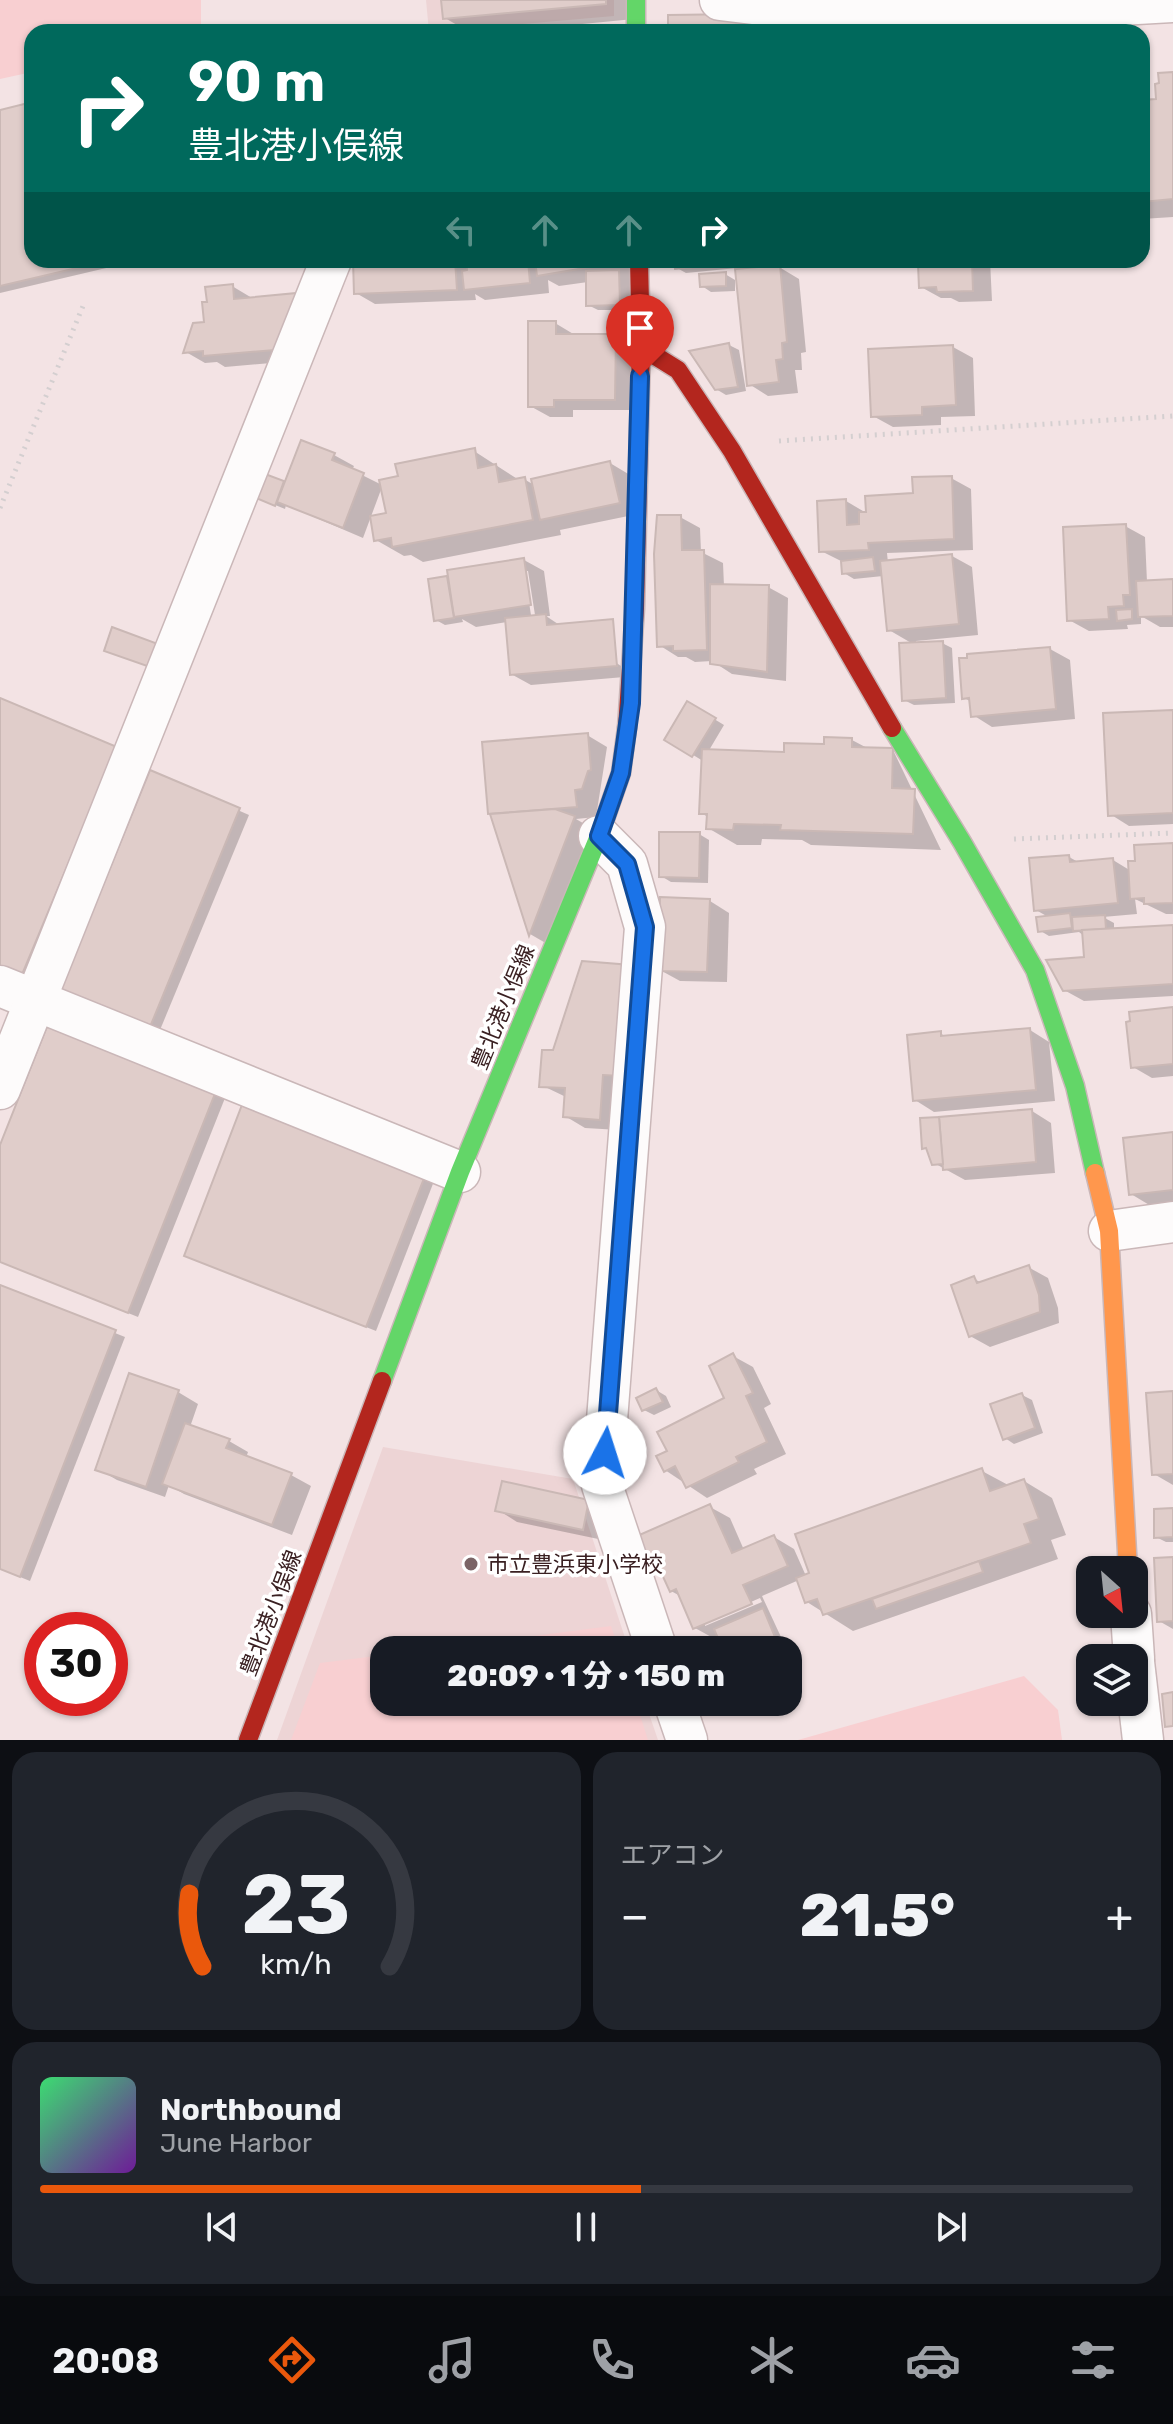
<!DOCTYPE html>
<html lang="ja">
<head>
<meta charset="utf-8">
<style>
	:root { --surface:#171b24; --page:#20242c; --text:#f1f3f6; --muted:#9ea1a6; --line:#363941; --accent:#ea580c }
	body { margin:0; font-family:Rubik,"Noto Sans JP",sans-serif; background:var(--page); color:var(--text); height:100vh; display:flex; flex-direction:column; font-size:30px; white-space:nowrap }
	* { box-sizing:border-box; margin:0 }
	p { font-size:26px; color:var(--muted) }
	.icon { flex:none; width:44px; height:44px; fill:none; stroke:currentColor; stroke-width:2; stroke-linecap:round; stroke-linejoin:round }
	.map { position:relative; height:1740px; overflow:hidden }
	.panel { display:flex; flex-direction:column; gap:12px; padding:12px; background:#0d0f14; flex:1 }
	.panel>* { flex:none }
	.hud { position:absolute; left:24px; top:24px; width:1126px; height:244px; border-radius:24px; box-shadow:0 2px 6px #0004; background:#00695c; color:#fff; overflow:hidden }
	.needle { width:52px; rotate:153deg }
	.buttons { position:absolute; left:1076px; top:1556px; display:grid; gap:16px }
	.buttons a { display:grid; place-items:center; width:72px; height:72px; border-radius:16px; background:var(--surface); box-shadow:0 2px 6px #0004; font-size:40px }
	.speed { position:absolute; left:24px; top:1612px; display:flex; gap:16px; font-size:40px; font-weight:700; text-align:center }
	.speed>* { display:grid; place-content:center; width:104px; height:104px; border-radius:50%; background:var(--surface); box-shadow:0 2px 6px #0004; line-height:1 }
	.speed .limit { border:12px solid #d22; background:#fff; color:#111 }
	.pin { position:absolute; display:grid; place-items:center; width:68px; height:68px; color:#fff; margin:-82px -34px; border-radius:50% 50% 50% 0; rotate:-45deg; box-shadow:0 0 8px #0007 }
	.pin .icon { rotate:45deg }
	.me { position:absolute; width:88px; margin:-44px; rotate:5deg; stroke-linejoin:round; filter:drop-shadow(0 0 6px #0008) }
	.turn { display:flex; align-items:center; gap:28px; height:168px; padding:0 32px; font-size:36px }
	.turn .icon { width:104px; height:104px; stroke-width:2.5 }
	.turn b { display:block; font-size:56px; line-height:68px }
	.lanes { display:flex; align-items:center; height:76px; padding:0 32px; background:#0003; justify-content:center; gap:40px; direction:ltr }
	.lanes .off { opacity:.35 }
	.big { font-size:60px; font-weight:800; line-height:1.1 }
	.panel .card { flex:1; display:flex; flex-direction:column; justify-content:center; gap:12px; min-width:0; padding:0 28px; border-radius:24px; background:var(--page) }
	.panel .dial { align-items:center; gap:0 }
	.dial svg { height:208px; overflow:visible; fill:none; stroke:var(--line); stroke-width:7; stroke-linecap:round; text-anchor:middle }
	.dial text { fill:var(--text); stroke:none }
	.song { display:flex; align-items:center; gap:24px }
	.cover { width:96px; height:96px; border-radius:12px; background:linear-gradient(135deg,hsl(140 70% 55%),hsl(280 70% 35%)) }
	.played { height:8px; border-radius:4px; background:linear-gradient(90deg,var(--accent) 55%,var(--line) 55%) }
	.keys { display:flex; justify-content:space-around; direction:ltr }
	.heat { display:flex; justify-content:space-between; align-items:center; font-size:44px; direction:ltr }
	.panel .tiles { flex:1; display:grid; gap:12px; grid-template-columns:1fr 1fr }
	.card:last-child { grid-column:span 2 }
	.trip { position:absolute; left:370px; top:1636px; width:432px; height:80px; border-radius:24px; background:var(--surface); box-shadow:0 2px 6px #0004; font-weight:800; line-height:80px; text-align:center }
	.dock { display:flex; height:128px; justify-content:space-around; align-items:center; background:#090b0e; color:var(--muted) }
	.dock .icon { width:56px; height:56px }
	.dock .active { color:var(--accent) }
	.dock b { font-size:36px; color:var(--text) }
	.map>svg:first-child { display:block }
	.built { fill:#edd4d5 }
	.green { fill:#f8cfd1 }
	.shadow { fill:#0003; fill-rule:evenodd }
	.building { fill:#e0cdca; stroke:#cab8b5; stroke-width:2 }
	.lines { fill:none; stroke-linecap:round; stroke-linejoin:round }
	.street-casing { stroke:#cab7b8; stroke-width:43 }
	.fast-casing { stroke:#cab7b8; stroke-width:21 }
	.slow-casing { stroke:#cab7b8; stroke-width:21 }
	.jam-casing { stroke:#cab7b8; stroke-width:21 }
	.path { stroke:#d4cfd0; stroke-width:5; stroke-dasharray:2 6; stroke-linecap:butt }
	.street { stroke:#fdfbfb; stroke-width:40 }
	.fast { stroke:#63d668; stroke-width:18 }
	.slow { stroke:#ff974d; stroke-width:18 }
	.jam { stroke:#b3261e; stroke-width:18 }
	.route-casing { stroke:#114b97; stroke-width:20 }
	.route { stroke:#1a73e8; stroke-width:14 }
	.poi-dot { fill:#7b6466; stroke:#fff; stroke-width:3 }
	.labels { text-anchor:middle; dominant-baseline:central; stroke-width:7; stroke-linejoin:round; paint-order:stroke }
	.street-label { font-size:22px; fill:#3a2022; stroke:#fff }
	.poi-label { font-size:22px; fill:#3a2022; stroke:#fff; text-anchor:start }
</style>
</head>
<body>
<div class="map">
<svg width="1173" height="1740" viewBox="0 0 1173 1740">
	<rect width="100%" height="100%" fill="#f3e3e4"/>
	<g class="built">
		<polygon points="426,0 614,0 614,16 429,32"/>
		<polygon points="383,1447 573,1479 629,1650 384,1650 384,1702 645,1702 658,1740 277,1740"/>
	</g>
	<g class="green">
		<polygon points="0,0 201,0 201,32 32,32 32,72 0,79"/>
		<polygon points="611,1626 619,1650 424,1650 441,1648"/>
		<polygon points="384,1655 384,1702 636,1702 648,1740 291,1740 320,1663"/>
		<polygon points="1024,1676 1058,1710 1062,1740 798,1740"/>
	</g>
	<g class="shadow">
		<polygon points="443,0 632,0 634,19 501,32 469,32 445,18"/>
		<polygon points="741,16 760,27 761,32 670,32"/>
		<polygon points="1173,74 1173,217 1142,219 1142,102 1158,100"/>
		<polygon points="32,104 32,260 136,261 0,293 0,112"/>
		<polygon points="376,260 637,260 629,310 598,310 588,305 588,282 559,286 548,280 549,293 485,300 475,294 476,300 375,304 356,293"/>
		<polygon points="676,260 739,260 740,271 779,267 799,279 806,352 801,353 802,370 795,370 798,393 768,396 749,384 737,268 686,273 677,268"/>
		<polygon points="865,260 990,260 992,301 959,302 951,298 941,298 921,287 920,265 875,268"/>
		<polygon points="725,274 735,280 735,291 711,292 702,286"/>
		<polygon points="232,286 252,298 294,361 225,367 217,362 205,363 186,352"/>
		<polygon points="555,323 575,335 615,336 635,348 634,410 573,410 573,417 550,417 530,406"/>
		<polygon points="729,345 739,350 746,391 726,395 716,389"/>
		<polygon points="953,347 973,358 975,416 941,417 941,425 893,427 873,416"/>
		<polygon points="302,442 334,455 354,466 352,470 382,485 474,451 519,480 524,479 534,485 610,463 630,475 638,514 560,530 561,535 423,562 411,555 404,556 376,540 388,515 382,487 363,538 286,505 285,509 258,498 266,476 286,484"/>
		<polygon points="951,478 971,489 973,550 887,553 888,563 952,556 972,567 978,635 916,641 916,644 942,643 952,648 955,703 914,705 904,700 913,644 889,630 883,576 854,579 844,573 843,562 821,551 846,501 868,514"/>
		<polygon points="680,517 700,528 701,552 723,563 724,586 768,587 788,598 786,681 732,674 712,661 695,662 686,657 678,657 659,645"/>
		<polygon points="1125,526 1145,537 1147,582 1173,581 1173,627 1160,627 1141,616 1141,624 1127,625 1128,629 1089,631 1069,620"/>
		<path d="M524,560L544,571L550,616H546L636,676L531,685L511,674L507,622L476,627L462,619L463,622L445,625L436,620L447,579L451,580ZM524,571H528L535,615H531Z"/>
		<polygon points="1050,649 1070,660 1075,719 992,727 973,715 972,702 964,698"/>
		<polygon points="0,700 125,754 31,980 0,968"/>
		<polygon points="688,703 724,725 708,752 786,754 852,740 869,749 893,750 941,850 811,845 802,840 762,839 761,845 737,845 708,828 708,817 701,813 703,761 667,739"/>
		<polygon points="1173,712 1173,824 1129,826 1110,814"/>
		<polygon points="587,735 607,747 596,817 576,819 593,829 549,945 530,934 490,813"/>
		<polygon points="151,772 249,815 160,1030 70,992"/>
		<polygon points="699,834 709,840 708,883 671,882 661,876"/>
		<polygon points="1173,845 1173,914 1166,914 1135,899 1137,914 1103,917 1114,923 1114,930 1173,926 1173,996 1084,1001 1064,990 1086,959 1084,936 1079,932 1049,936 1039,930 1050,918 1036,910 1069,857 1080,863 1113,860 1131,871"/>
		<polygon points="710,901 729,913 727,982 680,981 660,970"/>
		<polygon points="630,967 619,1130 585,1128 565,1116 566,1097 541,1085 554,1052"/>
		<polygon points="1173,1009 1173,1076 1152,1078 1133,1067"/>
		<polygon points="51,1022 227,1093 138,1317 0,1262 0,1150"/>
		<polygon points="1030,1030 1049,1042 1055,1101 934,1112 915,1100 940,1033 948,1038"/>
		<polygon points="246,1100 436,1176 376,1331 186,1255"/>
		<polygon points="1032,1111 1051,1123 1055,1173 965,1180 934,1163 929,1150 924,1148"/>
		<polygon points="1173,1134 1173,1203 1151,1206 1131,1194"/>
		<polygon points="1028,1267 1048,1278 1058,1308 1059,1323 990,1347 970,1336 974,1279 982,1283"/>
		<polygon points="0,1287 125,1337 30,1581 0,1569"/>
		<polygon points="733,1356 753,1367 771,1404 764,1408 786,1454 754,1469 757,1474 707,1498 665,1470 670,1452 727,1399"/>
		<polygon points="130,1376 178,1392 198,1404 190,1427 229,1441 248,1452 246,1458 291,1475 311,1486 292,1535 184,1494 169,1485 165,1497 117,1480 98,1469"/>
		<polygon points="656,1390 666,1396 671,1407 654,1415 644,1410"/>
		<polygon points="1173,1393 1173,1485 1154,1474"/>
		<polygon points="1022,1395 1032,1400 1043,1433 1014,1444 1005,1438"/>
		<path d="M982,1471L1010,1486L1024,1481L1052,1498L1066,1535L1051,1540L1058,1559L853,1631L807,1602L799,1580L762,1596L787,1650H725L719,1637L715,1639L695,1628L682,1597L671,1591L665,1578L655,1571L710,1507L730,1518L744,1550L774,1537L794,1549L806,1576ZM760,1598L762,1602L705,1626V1622Z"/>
		<polygon points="589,1502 603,1540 517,1522 498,1510"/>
		<polygon points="1173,1510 1173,1542 1166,1542 1156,1537"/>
		<polygon points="1173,1559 1173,1629 1159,1621"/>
	</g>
	<g class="building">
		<polygon points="441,0 606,0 606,4 443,19"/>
		<polygon points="741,14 742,32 668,32 668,15"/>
		<polygon points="1173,72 1173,199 1142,202 1142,100 1156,99 1155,84 1159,83 1158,73"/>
		<polygon points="32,102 32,260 111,260 0,286 0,110"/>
		<polygon points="353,260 455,260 457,290 354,294"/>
		<polygon points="466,260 528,260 530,283 464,290 462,271 467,270"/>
		<polygon points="535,260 620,260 621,262 537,276"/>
		<polygon points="674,260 731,260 731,263 675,269"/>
		<polygon points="938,260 972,260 973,291 937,292 936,287 919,288 918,264 938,263"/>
		<polygon points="780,265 787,342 782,343 783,359 776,360 779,382 747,386 735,269"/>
		<polygon points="619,270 620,305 586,306 586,271"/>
		<polygon points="726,272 726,286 700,287 699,274"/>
		<polygon points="233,284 234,299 297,293 275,350 203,356 203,351 183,353 193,323 204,322 202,302 207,302 205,287"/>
		<polygon points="528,321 556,321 556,334 616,334 615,400 554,400 554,407 528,407"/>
		<polygon points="729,343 738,387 715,390 689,351"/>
		<polygon points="953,345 956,405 922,407 922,415 871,417 868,349"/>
		<polygon points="301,440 335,453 332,460 364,473 343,528 277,502"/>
		<polygon points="475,448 478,468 496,464 499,482 525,477 533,520 392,547 391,538 374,541 370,516 386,513 379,480 398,476 395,464"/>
		<polygon points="610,461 620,503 540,520 531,479"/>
		<polygon points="265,474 284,481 275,506 256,498"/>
		<polygon points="952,476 954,539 868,543 869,550 819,552 817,501 846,499 847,525 859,524 859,512 866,512 865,496 913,493 912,477"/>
		<polygon points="657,515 681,515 682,550 704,550 707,650 673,651 673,646 657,647 654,554"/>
		<polygon points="1126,524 1130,595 1123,595 1124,606 1108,607 1109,619 1067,621 1063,527"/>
		<polygon points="952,554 959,624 887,631 880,561"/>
		<polygon points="873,557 875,571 842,574 841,561"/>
		<polygon points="524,558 531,605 454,617 447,570"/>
		<polygon points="447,576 454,618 434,621 428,579"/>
		<polygon points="1173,579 1173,616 1138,617 1136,581"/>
		<polygon points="710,584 769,585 767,672 710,664"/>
		<polygon points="1132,609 1132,619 1117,621 1116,610"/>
		<polygon points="546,614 547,625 613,619 617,666 510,675 505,618"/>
		<polygon points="112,627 158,644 150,667 104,651"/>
		<polygon points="943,641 946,698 902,701 899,643"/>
		<polygon points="1050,647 1056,709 971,717 969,698 962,699 959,658 967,658 967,654"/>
		<polygon points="0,698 117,747 21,977 0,968"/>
		<polygon points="687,701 716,718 692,757 664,740"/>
		<polygon points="1173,710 1173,813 1108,816 1103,713"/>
		<polygon points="588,733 591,770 588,771 582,789 575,790 577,807 488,814 482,742"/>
		<polygon points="824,737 852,738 852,747 893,748 892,788 915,789 913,834 780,830 781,825 734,824 733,830 706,829 707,814 699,814 702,749 784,752 784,743 824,744"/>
		<polygon points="150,770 240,808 150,1027 60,990"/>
		<polygon points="555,809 575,816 529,936 490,814"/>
		<polygon points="659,832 700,832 699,878 659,877"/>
		<polygon points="1173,843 1173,903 1144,904 1144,898 1130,899 1128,861 1135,861 1134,845"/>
		<polygon points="1069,855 1070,862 1113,858 1118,903 1034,911 1029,858"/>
		<polygon points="660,897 710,899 707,972 658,971"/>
		<polygon points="1070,913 1072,928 1038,932 1036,917"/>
		<polygon points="1105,915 1106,929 1073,931 1072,917"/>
		<polygon points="1173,925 1173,984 1063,991 1046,960 1084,957 1082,930"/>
		<polygon points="582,961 631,965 623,1076 603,1075 600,1120 563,1117 565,1088 539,1087 542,1050 553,1050"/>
		<polygon points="1173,1007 1173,1064 1131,1068 1126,1022 1130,1021 1129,1012"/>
		<polygon points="50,1019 218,1086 128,1313 0,1262 0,1145"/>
		<polygon points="1030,1028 1036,1090 913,1101 907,1035 941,1031 941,1036"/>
		<polygon points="245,1097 428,1168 366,1327 184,1256"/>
		<polygon points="1032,1109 1036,1162 943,1170 939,1117"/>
		<polygon points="939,1117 943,1164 932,1165 926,1148 922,1149 920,1118"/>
		<polygon points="1173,1132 1173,1190 1129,1195 1123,1138"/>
		<polygon points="1029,1265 1039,1295 1040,1312 969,1337 951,1285 974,1276 977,1283"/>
		<polygon points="0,1285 116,1330 20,1577 0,1569"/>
		<polygon points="733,1353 753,1393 746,1396 767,1442 736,1457 739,1462 686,1488 675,1466 664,1472 656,1456 667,1451 657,1432 724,1398 709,1366"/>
		<polygon points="129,1373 179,1390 146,1487 95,1470"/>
		<polygon points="656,1388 663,1402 642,1411 636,1398"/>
		<polygon points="1173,1391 1173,1474 1152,1475 1146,1393"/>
		<polygon points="1022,1393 1035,1428 1003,1440 990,1404"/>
		<polygon points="185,1423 230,1439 226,1448 292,1473 272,1525 162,1484"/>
		<polygon points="982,1468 990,1491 1024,1479 1039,1519 1024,1524 1031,1543 823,1615 817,1599 805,1603 796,1578 809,1573 795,1534"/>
		<polygon points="502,1481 589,1500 583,1530 495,1511"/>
		<polygon points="710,1504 732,1553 774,1535 788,1566 743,1585 752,1604 693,1629 676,1589 670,1592 660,1570 653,1573 637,1536"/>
		<polygon points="1173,1508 1173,1537 1154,1538 1154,1509"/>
		<polygon points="1173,1557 1173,1621 1157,1622 1154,1558"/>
		<polygon points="979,1561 983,1572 876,1609 872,1599"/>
		<polygon points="763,1608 780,1649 723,1650 714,1629"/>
		<polygon points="1173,1692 1173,1726 1165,1727 1162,1694"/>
	</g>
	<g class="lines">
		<defs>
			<g id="street">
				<polyline points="720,0 877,19 1173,2"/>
				<polyline points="599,836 627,864 645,927 602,1485 657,1650"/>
				<polyline points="0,986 460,1172"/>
				<polyline points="0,1089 331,260"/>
				<polyline points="1109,1231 1173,1222"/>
				<polyline points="1131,1614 1134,1658"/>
				<polyline points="1134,1662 1143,1740"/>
				<polyline points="674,1702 687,1740"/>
			</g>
			<g id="fast">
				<polyline points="636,0 636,32"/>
				<polyline points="892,728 962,842 1035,970 1075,1086 1095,1173"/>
				<polyline points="382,1381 460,1172 599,836 621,773 627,728"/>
			</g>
			<polyline id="slow" points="1095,1173 1109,1231 1128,1570"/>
			<g id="jam">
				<polyline points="641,347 678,370 732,451 892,728"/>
				<polyline points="627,728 635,608 641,347 639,260"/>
				<polyline points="248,1740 382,1381"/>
			</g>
		</defs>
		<use href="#street" class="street-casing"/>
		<use href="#fast" class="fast-casing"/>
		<use href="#slow" class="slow-casing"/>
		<use href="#jam" class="jam-casing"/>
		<g class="path">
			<polyline points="779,441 1173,416"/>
			<polyline points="0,508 83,306"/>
			<polyline points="1014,839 1173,833"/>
		</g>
		<use href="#street" class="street"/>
		<use href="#fast" class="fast"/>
		<use href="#slow" class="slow"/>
		<use href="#jam" class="jam"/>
	</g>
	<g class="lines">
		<defs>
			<polyline id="route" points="605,1453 645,927 627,864 599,836 621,773 631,703 640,376"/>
		</defs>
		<use href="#route" class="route-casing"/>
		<use href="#route" class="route"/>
	</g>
	<circle class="poi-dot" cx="471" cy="1564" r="8"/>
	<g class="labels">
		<g class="street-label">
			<text transform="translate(503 1007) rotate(-68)">豊北港小俣線</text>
			<text transform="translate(271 1613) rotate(-69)">豊北港小俣線</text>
		</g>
		<g class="poi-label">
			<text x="487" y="1564">市立豊浜東小学校</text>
		</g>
	</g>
</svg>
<div class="buttons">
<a><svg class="needle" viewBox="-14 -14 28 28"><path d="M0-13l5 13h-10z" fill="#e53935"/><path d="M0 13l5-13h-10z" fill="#9ea1a6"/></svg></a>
<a><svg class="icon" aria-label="layers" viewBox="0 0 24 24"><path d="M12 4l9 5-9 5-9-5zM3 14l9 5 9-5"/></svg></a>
</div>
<div class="speed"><div class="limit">30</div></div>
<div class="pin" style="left:640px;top:376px;background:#d93025"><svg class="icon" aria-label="arrive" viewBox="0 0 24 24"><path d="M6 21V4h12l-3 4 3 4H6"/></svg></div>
<svg class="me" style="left:605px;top:1453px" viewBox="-20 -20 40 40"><circle r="19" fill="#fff"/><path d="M0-13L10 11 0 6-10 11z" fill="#1a73e8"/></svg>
<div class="trip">20:09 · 1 分 · 150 m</div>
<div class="hud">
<div class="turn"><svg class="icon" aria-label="right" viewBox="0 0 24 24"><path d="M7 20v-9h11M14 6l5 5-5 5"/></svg><div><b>90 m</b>豊北港小俣線</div></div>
<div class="lanes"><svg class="icon off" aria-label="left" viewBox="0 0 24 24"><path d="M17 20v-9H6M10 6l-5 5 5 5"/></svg><svg class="icon off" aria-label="ahead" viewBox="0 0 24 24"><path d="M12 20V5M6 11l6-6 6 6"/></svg><svg class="icon off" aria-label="ahead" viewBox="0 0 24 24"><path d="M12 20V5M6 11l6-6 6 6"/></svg><svg class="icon" aria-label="right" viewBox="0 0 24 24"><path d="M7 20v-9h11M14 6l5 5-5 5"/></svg></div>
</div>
</div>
<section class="panel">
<div class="tiles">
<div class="card dial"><svg viewBox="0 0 100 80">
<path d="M14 69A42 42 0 1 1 86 69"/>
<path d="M14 69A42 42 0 0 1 9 41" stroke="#ea580c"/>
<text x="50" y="56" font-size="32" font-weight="700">23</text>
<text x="50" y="72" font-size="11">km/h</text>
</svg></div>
<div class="card"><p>エアコン</p>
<div class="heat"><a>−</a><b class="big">21.5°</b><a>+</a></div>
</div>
<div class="card">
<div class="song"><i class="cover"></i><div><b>Northbound</b><p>June Harbor</p></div></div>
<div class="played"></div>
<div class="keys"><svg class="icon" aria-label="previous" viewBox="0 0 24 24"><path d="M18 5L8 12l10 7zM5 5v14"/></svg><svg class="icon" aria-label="pause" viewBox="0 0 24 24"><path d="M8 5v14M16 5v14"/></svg><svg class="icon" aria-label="next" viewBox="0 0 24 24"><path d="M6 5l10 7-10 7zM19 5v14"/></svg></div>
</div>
</div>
</section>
<nav class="dock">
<b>20:08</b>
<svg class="icon active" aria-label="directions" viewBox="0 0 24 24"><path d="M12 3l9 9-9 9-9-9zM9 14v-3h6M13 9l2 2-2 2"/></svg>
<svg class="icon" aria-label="music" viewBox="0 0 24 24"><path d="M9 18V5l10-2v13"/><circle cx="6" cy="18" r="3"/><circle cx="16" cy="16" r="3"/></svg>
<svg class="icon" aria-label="phone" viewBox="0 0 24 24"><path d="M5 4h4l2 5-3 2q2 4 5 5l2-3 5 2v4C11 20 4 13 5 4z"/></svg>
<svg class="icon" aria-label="climate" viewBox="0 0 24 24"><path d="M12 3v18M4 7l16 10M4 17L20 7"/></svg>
<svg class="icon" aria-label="car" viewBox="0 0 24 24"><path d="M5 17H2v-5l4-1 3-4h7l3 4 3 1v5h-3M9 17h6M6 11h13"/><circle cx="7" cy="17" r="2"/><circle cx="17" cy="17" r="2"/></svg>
<svg class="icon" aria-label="filters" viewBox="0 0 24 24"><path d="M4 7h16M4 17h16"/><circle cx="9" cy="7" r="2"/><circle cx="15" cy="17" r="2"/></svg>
</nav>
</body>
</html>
